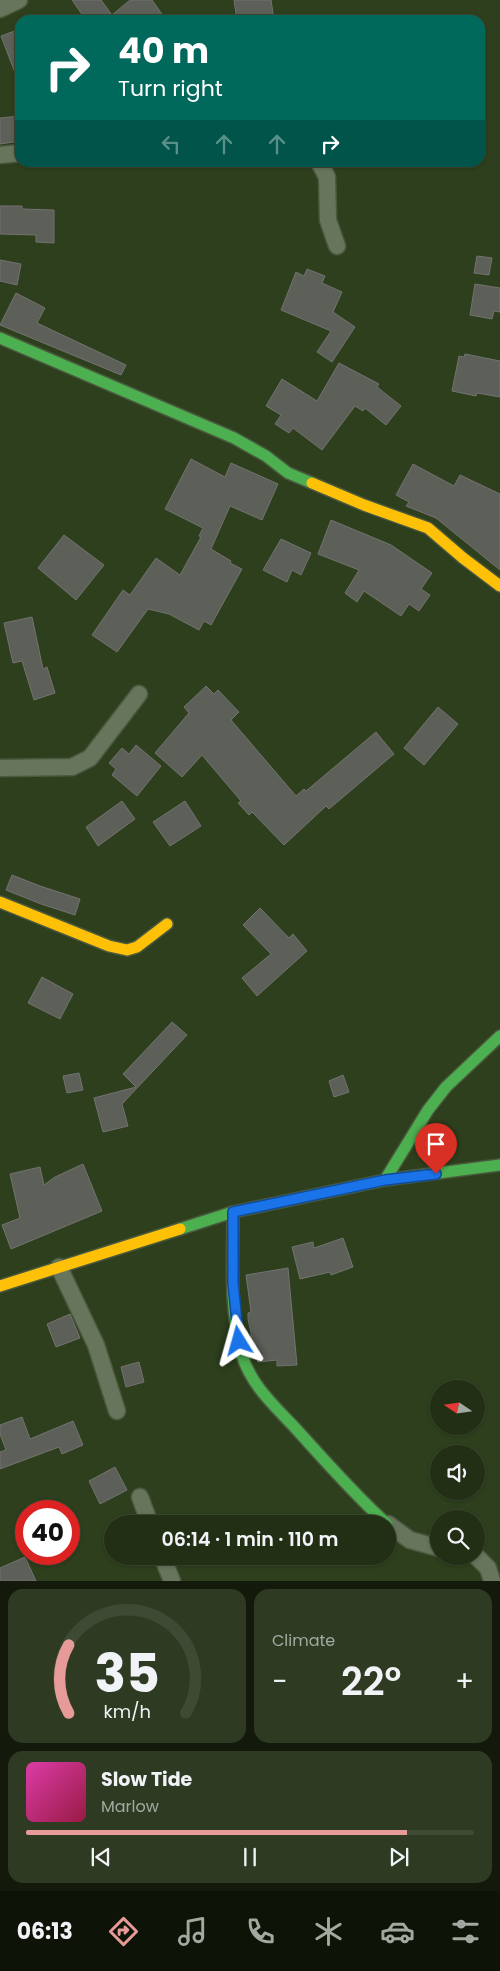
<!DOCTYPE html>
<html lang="en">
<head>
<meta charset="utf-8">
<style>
	:root { --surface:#222f15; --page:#2e3b22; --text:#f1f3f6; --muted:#a2a9a0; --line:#3f4a34; --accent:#e69b98 }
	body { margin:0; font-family:Poppins,sans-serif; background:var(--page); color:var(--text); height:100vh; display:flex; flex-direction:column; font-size:19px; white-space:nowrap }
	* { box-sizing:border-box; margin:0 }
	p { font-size:16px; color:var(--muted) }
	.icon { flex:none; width:28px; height:28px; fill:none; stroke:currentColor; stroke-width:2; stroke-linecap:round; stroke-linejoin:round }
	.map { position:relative; height:1581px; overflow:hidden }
	.details { display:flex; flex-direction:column; gap:8px; padding:8px; background:#131a0c; flex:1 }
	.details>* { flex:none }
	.banner { position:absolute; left:15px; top:15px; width:470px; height:152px; border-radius:15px; box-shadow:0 1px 4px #0004,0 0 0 1px var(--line); background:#00695c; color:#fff; overflow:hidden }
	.needle { width:32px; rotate:283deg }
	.tools { position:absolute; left:430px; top:1380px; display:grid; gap:10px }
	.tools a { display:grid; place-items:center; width:55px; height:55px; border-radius:50%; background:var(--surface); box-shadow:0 1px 4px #0004,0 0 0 1px var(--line); font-size:25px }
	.speed { position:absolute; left:15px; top:1500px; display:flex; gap:10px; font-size:25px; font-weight:700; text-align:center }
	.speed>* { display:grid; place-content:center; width:65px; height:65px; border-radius:50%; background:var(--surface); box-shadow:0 1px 4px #0004,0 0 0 1px var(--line); line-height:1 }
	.speed .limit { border:8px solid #d22; background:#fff; color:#111 }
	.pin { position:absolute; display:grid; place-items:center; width:42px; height:42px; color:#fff; margin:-51px -21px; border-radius:50% 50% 50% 0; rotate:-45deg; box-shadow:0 0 5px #0007 }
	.pin .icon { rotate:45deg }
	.me { position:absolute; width:55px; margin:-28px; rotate:352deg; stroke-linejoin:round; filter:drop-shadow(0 0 4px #0008) }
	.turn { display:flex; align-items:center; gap:18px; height:105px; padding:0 20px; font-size:22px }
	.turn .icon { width:65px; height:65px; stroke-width:2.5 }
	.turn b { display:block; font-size:35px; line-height:42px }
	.lanes { display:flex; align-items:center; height:48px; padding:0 20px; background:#0003; justify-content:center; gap:25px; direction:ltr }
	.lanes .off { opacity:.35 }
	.big { font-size:38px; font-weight:600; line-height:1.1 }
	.details .tile { flex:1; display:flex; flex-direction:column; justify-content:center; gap:8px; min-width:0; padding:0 18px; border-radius:15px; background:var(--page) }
	.details .dial { align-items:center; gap:0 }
	.dial svg { height:130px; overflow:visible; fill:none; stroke:var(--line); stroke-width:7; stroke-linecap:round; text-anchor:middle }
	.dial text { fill:var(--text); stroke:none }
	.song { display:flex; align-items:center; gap:15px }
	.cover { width:60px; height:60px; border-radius:8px; background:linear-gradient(135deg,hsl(320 70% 55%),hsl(340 70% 35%)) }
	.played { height:5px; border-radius:2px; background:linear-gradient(90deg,var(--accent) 85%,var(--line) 85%) }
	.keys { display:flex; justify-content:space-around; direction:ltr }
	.heat { display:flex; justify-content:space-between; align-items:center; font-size:28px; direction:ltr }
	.details .tiles { flex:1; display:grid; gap:8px; grid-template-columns:1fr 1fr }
	.tile:last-child { grid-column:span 2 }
	.trip { position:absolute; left:104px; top:1515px; width:292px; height:50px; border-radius:25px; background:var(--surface); box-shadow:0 1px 4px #0004,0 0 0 1px var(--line); font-weight:600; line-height:50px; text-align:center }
	.dock { display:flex; height:80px; justify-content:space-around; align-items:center; background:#0e1308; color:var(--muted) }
	.dock .icon { width:35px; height:35px }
	.dock .selected { color:var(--accent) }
	.dock b { font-size:22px; color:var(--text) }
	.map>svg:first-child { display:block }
	.building { fill:#5d5f59; stroke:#737370 }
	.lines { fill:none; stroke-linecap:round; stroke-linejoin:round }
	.street-casing { stroke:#4a593e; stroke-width:19 }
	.fast-casing { stroke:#4a593e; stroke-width:14 }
	.slow-casing { stroke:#4a593e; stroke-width:14 }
	.street { stroke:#67755d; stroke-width:16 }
	.fast { stroke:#4caf50; stroke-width:11 }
	.slow { stroke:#ffc107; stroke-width:11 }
	.route-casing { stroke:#114b97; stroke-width:12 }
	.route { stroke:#1a73e8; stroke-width:9 }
</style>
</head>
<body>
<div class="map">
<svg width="500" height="1581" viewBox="0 0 500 1581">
	<rect width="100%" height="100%" fill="#2d3f1c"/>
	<g class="building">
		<polygon points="72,0 101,0 112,15 130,0 152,0 166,20 86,20"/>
		<polygon points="234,0 271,0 274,20 237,20"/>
		<polygon points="20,29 20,82 19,83 1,36"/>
		<polygon points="20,116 20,141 0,144 0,118"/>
		<polygon points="0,206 22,206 22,209 54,210 54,243 36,242 36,235 0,234"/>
		<polygon points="477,256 492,258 489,275 474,273"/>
		<polygon points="0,260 21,264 17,285 0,281"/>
		<polygon points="307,269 325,276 322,283 342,292 333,312 355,327 332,362 317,352 331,331 281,310 296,272 304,276"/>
		<polygon points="475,284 500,288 500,312 494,311 492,319 470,315"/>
		<polygon points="16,293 45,308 37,323 126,365 121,375 0,325"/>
		<polygon points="465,354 500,361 500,397 477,393 476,396 452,391 459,356 464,357"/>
		<polygon points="339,363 379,384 377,387 401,406 386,425 365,408 363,411 355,406 322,450 293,428 289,433 275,424 281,415 266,406 282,379 317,401"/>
		<polygon points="191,459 225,477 231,463 278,484 262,520 230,506 211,549 231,561 230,563 242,569 211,625 204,621 199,630 169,614 148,609 117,652 92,635 123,590 130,595 156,558 180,575 201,537 199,536 203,528 165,509"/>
		<polygon points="413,464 454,486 460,475 500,494 500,570 436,518 406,506 409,502 396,495"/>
		<polygon points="331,520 391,545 432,573 421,589 430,595 419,611 409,604 401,616 364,591 357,602 345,593 359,570 318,554"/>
		<polygon points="64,535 104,565 76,600 38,568"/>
		<polygon points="281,539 311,553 301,575 292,570 287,582 263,570"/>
		<polygon points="32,617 43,669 47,667 55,693 34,700 22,661 13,663 4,623"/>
		<polygon points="206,686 214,694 218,690 239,712 231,720 296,796 304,789 306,791 376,732 394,754 329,809 326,806 284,845 252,812 249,815 238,803 241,801 202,755 182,777 155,753 189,713 184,707"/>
		<polygon points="438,707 458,724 424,765 404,748"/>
		<polygon points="136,745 161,766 137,796 112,775 116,769 109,763 122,748 129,754"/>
		<polygon points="122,801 135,819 98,846 86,827"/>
		<polygon points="185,801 201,826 170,846 153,822"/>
		<polygon points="12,875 40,886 80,899 75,915 41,904 6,890"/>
		<polygon points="260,908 289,938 293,934 307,951 257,996 242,978 271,954 243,925"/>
		<polygon points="42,977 73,994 60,1019 28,1003"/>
		<polygon points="172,1022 187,1035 122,1104 128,1126 103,1132 94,1098 136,1087 123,1074"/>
		<polygon points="79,1073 83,1090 67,1093 63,1076"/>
		<polygon points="343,1075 349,1092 334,1097 329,1081"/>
		<polygon points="83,1164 102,1211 11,1249 2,1225 20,1218 10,1174 40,1167 44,1185 55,1177"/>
		<polygon points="343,1238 353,1267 331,1275 330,1272 300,1279 292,1247 313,1242 314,1248"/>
		<polygon points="288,1268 297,1365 277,1366 277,1360 258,1362 255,1352 248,1319 248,1313 251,1312 246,1275"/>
		<polygon points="70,1314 80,1338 56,1347 47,1324"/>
		<polygon points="139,1362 144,1382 126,1387 121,1367"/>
		<polygon points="22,1417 30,1439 73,1421 83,1445 62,1454 59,1447 0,1469 0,1452 6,1450 0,1434 0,1425"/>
		<polygon points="115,1467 127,1490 100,1504 89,1481"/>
		<polygon points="25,1557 36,1581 0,1581 0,1568"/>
	</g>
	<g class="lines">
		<defs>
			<g id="street">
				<polyline points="0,9 19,0"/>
				<polyline points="0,155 20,153"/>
				<polyline points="319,162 327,177 328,220 337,246"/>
				<polyline points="0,768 72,767 90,758 139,694"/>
				<polyline points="59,1267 96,1345 117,1411"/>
				<polyline points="140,1497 150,1524"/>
				<polyline points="388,1524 410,1540 439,1548"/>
				<polyline points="162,1556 172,1581"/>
				<polyline points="476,1556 488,1568 492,1581"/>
			</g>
			<g id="fast">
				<polyline points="0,338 234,438 266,456 288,473 312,483"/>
				<polyline points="385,1180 428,1110 446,1087 500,1036"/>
				<path d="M233,1212C233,1259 229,1309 242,1355C251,1386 277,1408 298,1431C327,1463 355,1495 387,1524"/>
				<polyline points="180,1229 233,1212 385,1180 500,1165"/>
			</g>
			<g id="slow">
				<polyline points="312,483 364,505 428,528 463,558 500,586"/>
				<polyline points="0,902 109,946 127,950 137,947 167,924"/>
				<polyline points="0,1286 180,1229"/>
			</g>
		</defs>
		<use href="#street" class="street-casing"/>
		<use href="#fast" class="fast-casing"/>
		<use href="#slow" class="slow-casing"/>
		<use href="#street" class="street"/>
		<use href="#fast" class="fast"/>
		<use href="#slow" class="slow"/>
	</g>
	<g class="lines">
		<defs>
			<polyline id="route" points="239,1341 233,1283 233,1212 385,1180 436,1174"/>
		</defs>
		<use href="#route" class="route-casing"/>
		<use href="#route" class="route"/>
	</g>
</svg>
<div class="tools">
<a><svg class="needle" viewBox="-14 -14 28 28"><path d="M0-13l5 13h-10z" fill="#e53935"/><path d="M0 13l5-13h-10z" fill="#a2a9a0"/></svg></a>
<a><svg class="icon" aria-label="sound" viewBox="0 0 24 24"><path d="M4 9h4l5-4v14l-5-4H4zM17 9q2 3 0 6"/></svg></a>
<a><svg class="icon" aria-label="search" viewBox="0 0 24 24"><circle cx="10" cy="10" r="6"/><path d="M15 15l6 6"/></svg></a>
</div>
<div class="speed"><div class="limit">40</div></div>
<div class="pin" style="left:436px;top:1174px;background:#d93025"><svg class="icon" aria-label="arrive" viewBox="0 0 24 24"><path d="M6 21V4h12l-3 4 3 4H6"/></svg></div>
<svg class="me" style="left:239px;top:1341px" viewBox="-20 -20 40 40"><path d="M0-17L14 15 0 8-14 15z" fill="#1a73e8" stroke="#fff" stroke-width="4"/></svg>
<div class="trip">06:14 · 1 min · 110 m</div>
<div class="banner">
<div class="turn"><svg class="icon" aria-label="right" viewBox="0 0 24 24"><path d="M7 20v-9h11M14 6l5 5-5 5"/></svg><div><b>40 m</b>Turn right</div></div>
<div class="lanes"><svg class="icon off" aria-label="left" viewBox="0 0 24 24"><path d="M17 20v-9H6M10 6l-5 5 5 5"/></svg><svg class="icon off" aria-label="ahead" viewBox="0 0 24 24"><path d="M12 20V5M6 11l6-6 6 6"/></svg><svg class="icon off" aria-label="ahead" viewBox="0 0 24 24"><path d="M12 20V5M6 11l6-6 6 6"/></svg><svg class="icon" aria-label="right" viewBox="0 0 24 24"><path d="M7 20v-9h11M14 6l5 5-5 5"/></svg></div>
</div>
</div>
<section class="details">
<div class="tiles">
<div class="tile dial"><svg viewBox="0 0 100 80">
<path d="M14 69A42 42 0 1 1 86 69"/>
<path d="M14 69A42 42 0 0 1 14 27" stroke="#e69b98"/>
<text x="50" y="56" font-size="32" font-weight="700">35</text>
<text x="50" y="72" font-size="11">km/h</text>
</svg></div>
<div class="tile"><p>Climate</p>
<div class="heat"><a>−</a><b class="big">22°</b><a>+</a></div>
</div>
<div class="tile">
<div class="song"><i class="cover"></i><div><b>Slow Tide</b><p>Marlow</p></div></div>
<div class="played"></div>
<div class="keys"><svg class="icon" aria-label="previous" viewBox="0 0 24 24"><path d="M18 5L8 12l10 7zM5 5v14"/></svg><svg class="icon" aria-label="pause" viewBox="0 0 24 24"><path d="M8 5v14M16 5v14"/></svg><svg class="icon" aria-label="next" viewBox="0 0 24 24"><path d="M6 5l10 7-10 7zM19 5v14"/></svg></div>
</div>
</div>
</section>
<nav class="dock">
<b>06:13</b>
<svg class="icon selected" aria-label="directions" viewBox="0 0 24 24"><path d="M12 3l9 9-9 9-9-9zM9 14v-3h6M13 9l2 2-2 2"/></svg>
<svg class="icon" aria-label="music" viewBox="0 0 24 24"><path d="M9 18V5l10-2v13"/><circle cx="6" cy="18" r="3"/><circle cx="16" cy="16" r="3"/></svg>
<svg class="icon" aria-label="phone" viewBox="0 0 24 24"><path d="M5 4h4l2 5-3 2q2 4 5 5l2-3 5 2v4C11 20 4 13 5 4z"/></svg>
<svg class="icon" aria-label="climate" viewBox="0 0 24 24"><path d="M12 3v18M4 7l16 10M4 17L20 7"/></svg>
<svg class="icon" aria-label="car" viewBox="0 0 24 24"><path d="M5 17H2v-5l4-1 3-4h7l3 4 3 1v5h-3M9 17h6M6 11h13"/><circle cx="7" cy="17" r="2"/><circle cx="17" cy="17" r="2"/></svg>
<svg class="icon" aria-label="filters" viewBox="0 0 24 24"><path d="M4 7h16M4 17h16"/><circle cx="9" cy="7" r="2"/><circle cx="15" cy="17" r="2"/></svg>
</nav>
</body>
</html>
